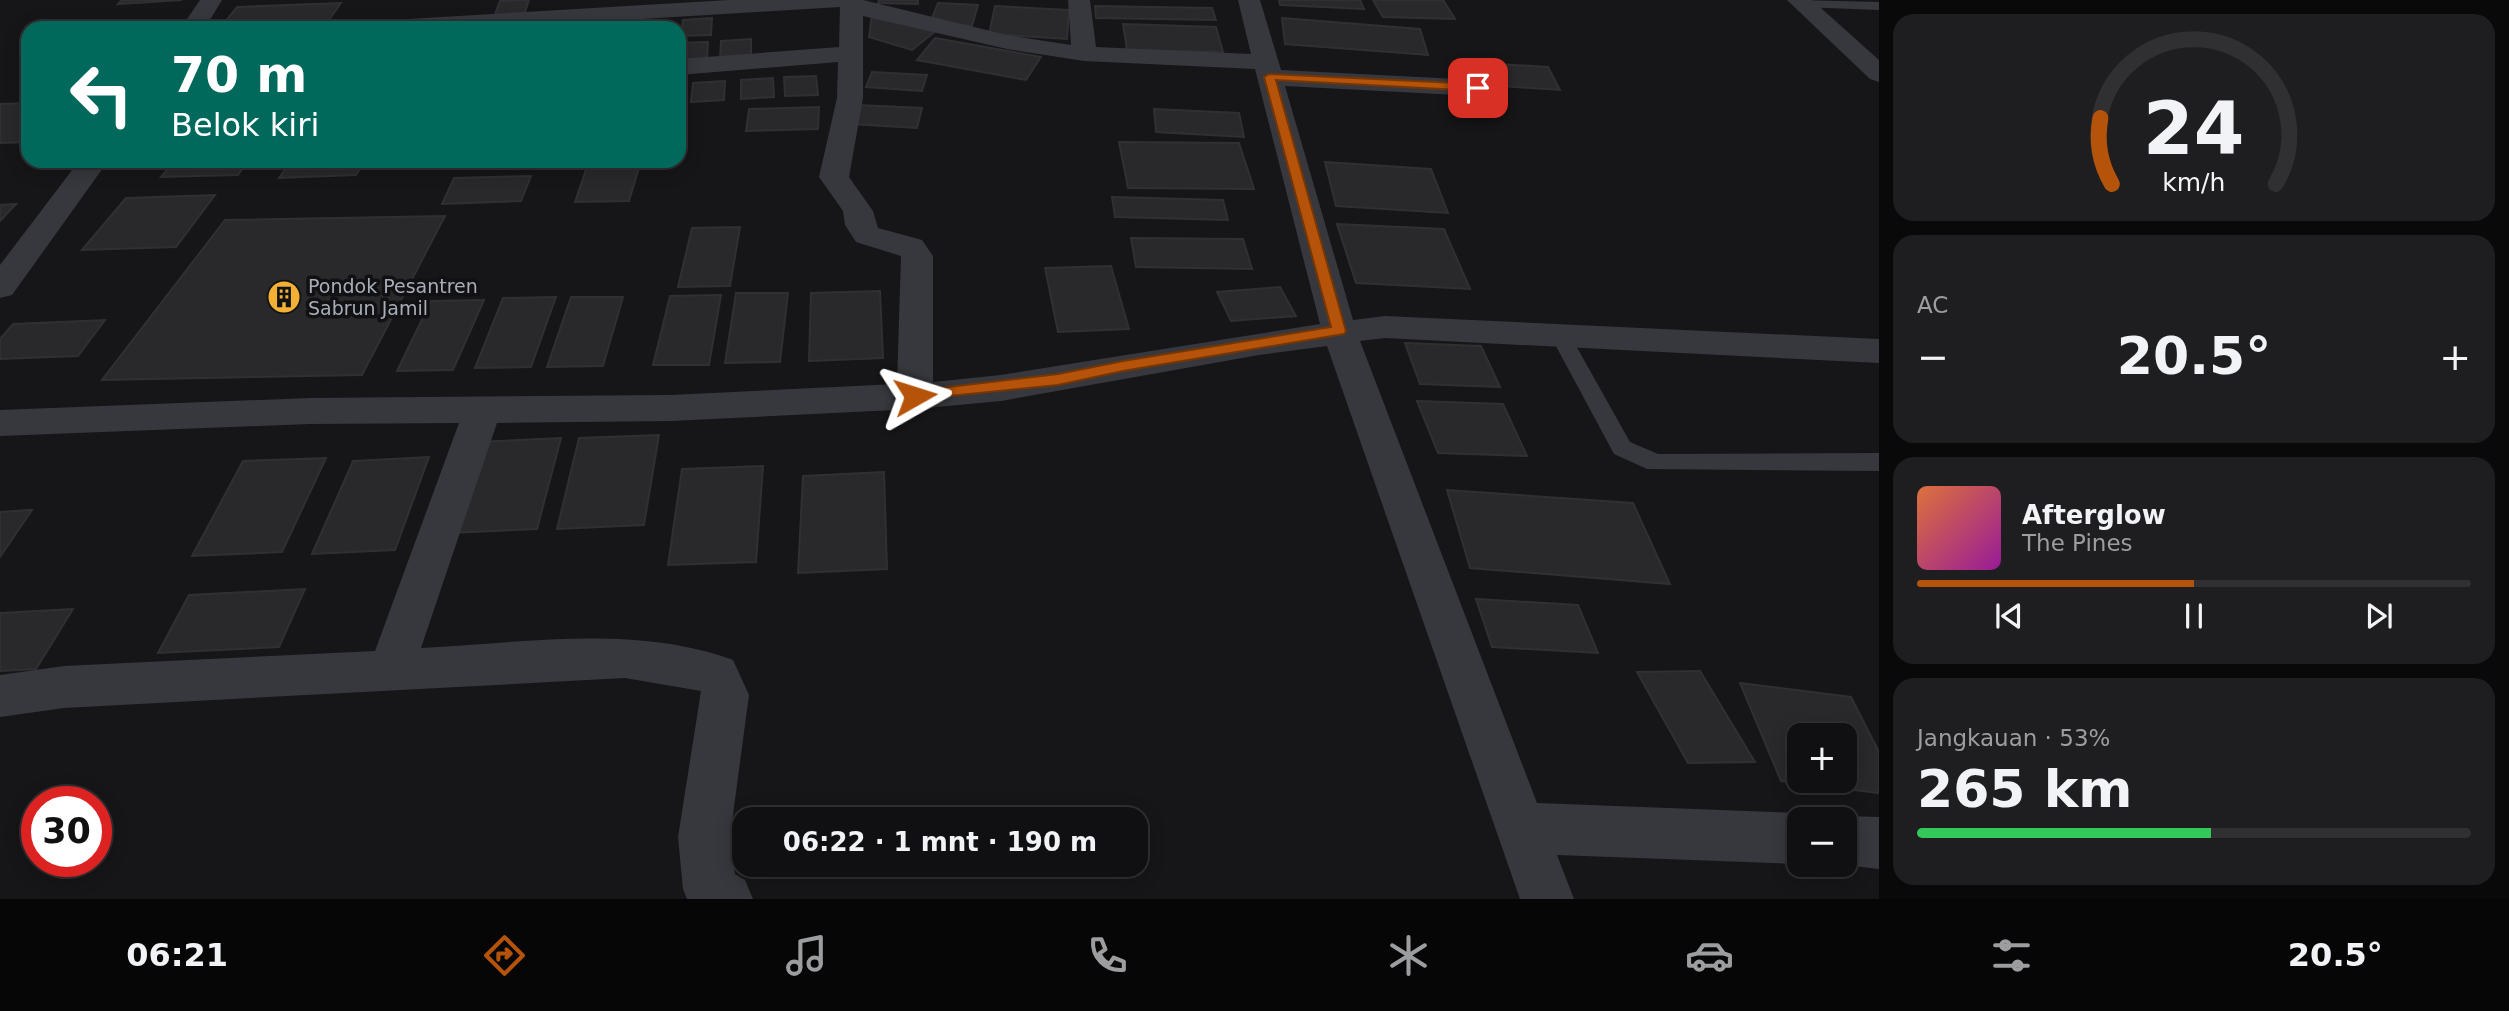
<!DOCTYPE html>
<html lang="id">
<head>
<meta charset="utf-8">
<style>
	:root { --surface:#101012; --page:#1e1e20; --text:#f1f3f6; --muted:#9c9d9f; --line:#303032; --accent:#b45309 }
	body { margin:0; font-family:"DejaVu Sans",sans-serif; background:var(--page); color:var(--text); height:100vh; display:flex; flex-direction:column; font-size:26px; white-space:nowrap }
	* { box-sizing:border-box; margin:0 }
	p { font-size:23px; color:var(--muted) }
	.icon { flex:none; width:38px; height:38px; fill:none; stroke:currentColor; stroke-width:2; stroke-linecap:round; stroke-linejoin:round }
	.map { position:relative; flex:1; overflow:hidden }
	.details { display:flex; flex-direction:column; gap:14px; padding:14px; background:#09090a; width:630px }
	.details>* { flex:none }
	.guide { position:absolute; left:21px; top:21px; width:665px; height:147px; border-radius:21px; box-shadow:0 4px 18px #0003,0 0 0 2px var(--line); background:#00695c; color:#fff; overflow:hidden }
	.tools { position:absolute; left:1787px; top:723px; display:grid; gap:14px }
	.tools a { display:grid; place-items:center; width:70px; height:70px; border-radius:14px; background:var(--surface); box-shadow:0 4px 18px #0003,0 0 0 2px var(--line); font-size:35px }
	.speed { position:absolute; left:21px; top:786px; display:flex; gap:14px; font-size:35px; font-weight:700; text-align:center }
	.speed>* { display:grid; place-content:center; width:91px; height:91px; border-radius:50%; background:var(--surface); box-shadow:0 4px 18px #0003,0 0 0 2px var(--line); line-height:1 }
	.speed .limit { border:10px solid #d22; background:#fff; color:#111 }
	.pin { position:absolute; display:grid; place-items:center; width:60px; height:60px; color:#fff; margin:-30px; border-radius:14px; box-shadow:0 4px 10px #0006 }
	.me { position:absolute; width:77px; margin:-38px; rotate:84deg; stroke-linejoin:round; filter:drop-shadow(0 0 5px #0008) }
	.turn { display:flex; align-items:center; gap:24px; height:147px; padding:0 35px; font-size:32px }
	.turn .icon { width:91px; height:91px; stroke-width:2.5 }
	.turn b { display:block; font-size:49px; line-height:60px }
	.big { font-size:52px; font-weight:600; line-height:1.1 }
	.details .card { flex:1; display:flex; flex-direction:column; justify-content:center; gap:10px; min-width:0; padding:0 24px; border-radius:21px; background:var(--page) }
	.details .dial { align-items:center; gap:0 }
	.dial svg { height:182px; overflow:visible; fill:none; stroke:var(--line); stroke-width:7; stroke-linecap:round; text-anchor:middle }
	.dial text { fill:var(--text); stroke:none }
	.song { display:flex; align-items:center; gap:21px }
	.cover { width:84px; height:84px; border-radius:10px; background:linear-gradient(135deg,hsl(20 70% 55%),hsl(300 70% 35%)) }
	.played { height:7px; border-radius:4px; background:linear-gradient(90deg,var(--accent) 50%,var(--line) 50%) }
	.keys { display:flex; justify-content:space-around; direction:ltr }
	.heat { display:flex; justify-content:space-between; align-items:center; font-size:38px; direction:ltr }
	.charge { height:10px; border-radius:5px; background:linear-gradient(90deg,#34c759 53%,var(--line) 0) }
	.trip { position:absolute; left:732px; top:807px; width:416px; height:70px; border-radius:21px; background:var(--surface); box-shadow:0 4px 18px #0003,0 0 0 2px var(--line); font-weight:600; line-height:70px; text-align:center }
	.tab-bar { display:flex; height:112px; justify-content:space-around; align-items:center; background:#060607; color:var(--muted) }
	.tab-bar .icon { width:49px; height:49px }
	.tab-bar .on { color:var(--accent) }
	.tab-bar b { font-size:32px; color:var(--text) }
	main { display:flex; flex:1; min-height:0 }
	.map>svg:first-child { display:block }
	.building { fill:#29292c; stroke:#303034; stroke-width:2; fill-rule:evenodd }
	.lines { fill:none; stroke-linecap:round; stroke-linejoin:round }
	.lane { fill:#37383d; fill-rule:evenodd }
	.street { fill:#37383d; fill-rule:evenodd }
	.route { fill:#b45309; stroke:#753606; stroke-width:2 }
	.labels { text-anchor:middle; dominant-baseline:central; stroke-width:7; stroke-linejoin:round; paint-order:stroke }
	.poi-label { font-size:19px; fill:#a8adb8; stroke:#111113; text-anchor:start }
</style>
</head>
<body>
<main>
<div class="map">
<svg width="1879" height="899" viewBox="0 0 1879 899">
	<rect width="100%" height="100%" fill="#161618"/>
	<g class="building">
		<polygon points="122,0 182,0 118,4"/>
		<polygon points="529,0 524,15 494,17 500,1"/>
		<polygon points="879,0 918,0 918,4 878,3"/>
		<polygon points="1279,0 1360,0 1364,9 1280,5"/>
		<polygon points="1373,0 1443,0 1455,19 1383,17"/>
		<polygon points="341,3 326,24 220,28 237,7"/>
		<polygon points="938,3 978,5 972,26 930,23"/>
		<polygon points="995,6 1069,10 1067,39 989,34"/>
		<polygon points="1095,6 1212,8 1216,20 1096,18"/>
		<polygon points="872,14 937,30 912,50 869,37"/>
		<polygon points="712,18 711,35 681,36 683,20"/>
		<polygon points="1282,18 1420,29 1428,55 1285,44"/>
		<polygon points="1123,24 1216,27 1223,52 1127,50"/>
		<polygon points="935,38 1041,57 1026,80 917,60"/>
		<polygon points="751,39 751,56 720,58 721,41"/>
		<polygon points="708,42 707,59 679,61 679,43"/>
		<polygon points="1465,62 1548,67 1560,90 1474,84"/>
		<polygon points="872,72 927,75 922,91 866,87"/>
		<polygon points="816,76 818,95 785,96 784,77"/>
		<polygon points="773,78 774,97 741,99 741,80"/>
		<polygon points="725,81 724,100 691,102 693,83"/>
		<polygon points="28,103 28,142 0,143 0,104"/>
		<polygon points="857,105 922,108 917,128 851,124"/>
		<polygon points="819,107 818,129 746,131 749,109"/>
		<polygon points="1154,109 1239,113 1244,137 1156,132"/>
		<polygon points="1119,142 1239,143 1254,189 1128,188"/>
		<polygon points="174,161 248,161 238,175 161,177"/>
		<polygon points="291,161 365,161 356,175 279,178"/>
		<polygon points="589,161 641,161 629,201 575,202"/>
		<polygon points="1325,162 1431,169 1448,213 1336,206"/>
		<polygon points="531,176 521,201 442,204 454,178"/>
		<polygon points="215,195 176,247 82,250 126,198"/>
		<polygon points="1112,197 1223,200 1228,220 1115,217"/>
		<polygon points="16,204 0,221 0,205"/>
		<polygon points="445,216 362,375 102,380 225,220"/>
		<polygon points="1337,224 1444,229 1470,289 1356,283"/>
		<polygon points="740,227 730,286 678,287 692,228"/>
		<polygon points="1131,238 1243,239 1252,269 1136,267"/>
		<polygon points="1111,266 1129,329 1058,332 1045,268"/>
		<polygon points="1280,287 1296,316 1231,321 1217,292"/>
		<polygon points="880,291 883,358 809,361 811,293"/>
		<polygon points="736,293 788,293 780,362 725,363"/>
		<polygon points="721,295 709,365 653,365 670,296"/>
		<polygon points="556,297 531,367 475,368 503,298"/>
		<polygon points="571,297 623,297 603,366 547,367"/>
		<polygon points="484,300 453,370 397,371 431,301"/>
		<polygon points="105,320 78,356 0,359 0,339 13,324"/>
		<polygon points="1405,343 1481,346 1500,387 1420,384"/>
		<polygon points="1417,401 1503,404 1527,456 1438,453"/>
		<polygon points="659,435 644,525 557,529 579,438"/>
		<polygon points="561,438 537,529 450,533 479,442"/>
		<polygon points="429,457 395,550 312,554 353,461"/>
		<polygon points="326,458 282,552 192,556 243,461"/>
		<polygon points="763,466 756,562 668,565 682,469"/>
		<polygon points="884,472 887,569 798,573 803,476"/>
		<polygon points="1447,490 1633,503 1670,584 1470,568"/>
		<polygon points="32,510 0,557 0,512"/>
		<polygon points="305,589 279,647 158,653 189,595"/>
		<polygon points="1476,599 1578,605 1598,653 1492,647"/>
		<polygon points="73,609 36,669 0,671 0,613"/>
		<polygon points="1700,671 1755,762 1688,763 1637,672"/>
		<path d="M1740,683L1851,697L1879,752V793L1781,781ZM1799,735H1844V780H1799Z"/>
	</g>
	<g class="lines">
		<g class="lane">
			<polygon points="1797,0 1879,2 1879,10 1801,7 1794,3"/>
			<polygon points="1560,328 1570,335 1630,442 1658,454 1879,453 1879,471 1647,469 1614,454 1550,335"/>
		</g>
		<g class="street">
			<polygon points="200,0 222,0 205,28 181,28"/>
			<path d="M729,0H863L1007,35L1071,45L1068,0H1090L1096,47L1251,54L1238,0H1260L1281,70L1477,80L1486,82L1490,88L1486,94L1477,96L1285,86L1353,320L1385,316L1879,339V363L1385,338L1360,341L1537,803L1799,813L1813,819H1799V864L1557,855L1574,899H1520L1327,346L1259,355L1001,401L915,409L671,421L497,423L421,648C523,643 635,624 733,660L749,695L730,837L735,874L745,880L753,899H687L683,889L678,837L701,691L625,678L64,708L0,717V675L64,666L375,651L459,423L310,424L0,436V410L310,398L671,395L897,384L901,256L856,242L845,225L843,211L819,177L837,98L838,62L679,75V59L839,47L840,7L494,28H362L366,23L374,21ZM863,16L1007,49L1084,61L1255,69L1320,324L1001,375L933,382V256L922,240L878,228L873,211L849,177L863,98Z"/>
			<polygon points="1787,0 1812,0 1879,60 1879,82 1870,79"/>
			<polygon points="79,161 108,161 12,295 0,298 0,265"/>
			<polygon points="1844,816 1879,817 1879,869 1836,864 1844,864 1844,819 1837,819"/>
		</g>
	</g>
	<polygon class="route" points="1269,74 1478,84 1483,88 1478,91 1276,80 1346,331 1344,334 1123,371 1058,385 910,400 910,392 915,391 1058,374 1123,361 1331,327 1264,77"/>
	<defs>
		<symbol id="building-disc" viewBox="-11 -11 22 22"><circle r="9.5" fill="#f2b134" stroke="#111113"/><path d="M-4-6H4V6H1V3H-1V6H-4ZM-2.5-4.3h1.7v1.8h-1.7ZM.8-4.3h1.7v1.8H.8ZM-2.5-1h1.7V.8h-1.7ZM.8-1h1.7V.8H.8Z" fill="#111"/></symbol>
	</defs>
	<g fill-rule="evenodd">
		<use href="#building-disc" x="265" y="278" width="38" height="38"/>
	</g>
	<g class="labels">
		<g class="poi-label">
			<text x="308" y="286">Pondok Pesantren<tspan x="308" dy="22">Sabrun Jamil</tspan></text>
		</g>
	</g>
</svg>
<div class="tools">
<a>+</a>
<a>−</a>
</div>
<div class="speed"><div class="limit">30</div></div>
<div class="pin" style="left:1478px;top:88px;background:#d93025"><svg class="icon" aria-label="arrive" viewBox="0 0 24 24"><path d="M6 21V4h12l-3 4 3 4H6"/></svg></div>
<svg class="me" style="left:915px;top:396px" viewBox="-20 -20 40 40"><path d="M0-17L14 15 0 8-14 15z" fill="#b45309" stroke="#fff" stroke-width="4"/></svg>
<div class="trip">06:22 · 1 mnt · 190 m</div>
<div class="guide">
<div class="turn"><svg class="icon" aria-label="left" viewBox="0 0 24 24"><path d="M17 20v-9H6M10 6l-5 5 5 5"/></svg><div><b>70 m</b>Belok kiri</div></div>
</div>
</div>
<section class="details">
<div class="card dial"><svg viewBox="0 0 100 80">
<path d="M14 69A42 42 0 1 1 86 69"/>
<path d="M14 69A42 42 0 0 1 9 40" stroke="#b45309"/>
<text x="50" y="56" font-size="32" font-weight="700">24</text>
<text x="50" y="72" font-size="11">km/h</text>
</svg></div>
<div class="card"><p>AC</p>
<div class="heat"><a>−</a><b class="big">20.5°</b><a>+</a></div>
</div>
<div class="card">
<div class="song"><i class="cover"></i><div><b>Afterglow</b><p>The Pines</p></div></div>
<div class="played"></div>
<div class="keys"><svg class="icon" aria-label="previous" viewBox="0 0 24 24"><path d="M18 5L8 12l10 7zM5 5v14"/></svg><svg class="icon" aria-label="pause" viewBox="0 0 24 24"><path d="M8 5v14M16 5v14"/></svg><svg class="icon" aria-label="next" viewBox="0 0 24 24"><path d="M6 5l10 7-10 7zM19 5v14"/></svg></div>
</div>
<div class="card"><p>Jangkauan · 53%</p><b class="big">265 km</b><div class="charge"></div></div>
</section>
</main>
<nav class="tab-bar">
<b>06:21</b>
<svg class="icon on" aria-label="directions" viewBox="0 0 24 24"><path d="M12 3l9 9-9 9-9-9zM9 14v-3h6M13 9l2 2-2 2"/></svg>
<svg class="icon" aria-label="music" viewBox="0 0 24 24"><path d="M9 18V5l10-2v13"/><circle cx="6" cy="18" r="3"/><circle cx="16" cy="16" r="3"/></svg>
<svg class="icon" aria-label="phone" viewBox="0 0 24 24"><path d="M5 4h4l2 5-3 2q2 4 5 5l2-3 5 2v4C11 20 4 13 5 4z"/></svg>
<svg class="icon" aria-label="climate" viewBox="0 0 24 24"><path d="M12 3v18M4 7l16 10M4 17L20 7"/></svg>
<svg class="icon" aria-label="car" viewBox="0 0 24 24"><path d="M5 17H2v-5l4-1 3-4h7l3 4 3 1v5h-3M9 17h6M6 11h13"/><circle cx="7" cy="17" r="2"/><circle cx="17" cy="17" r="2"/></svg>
<svg class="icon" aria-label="filters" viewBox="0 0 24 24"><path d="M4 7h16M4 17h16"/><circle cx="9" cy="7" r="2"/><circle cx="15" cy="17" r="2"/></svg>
<b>20.5°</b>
</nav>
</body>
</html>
